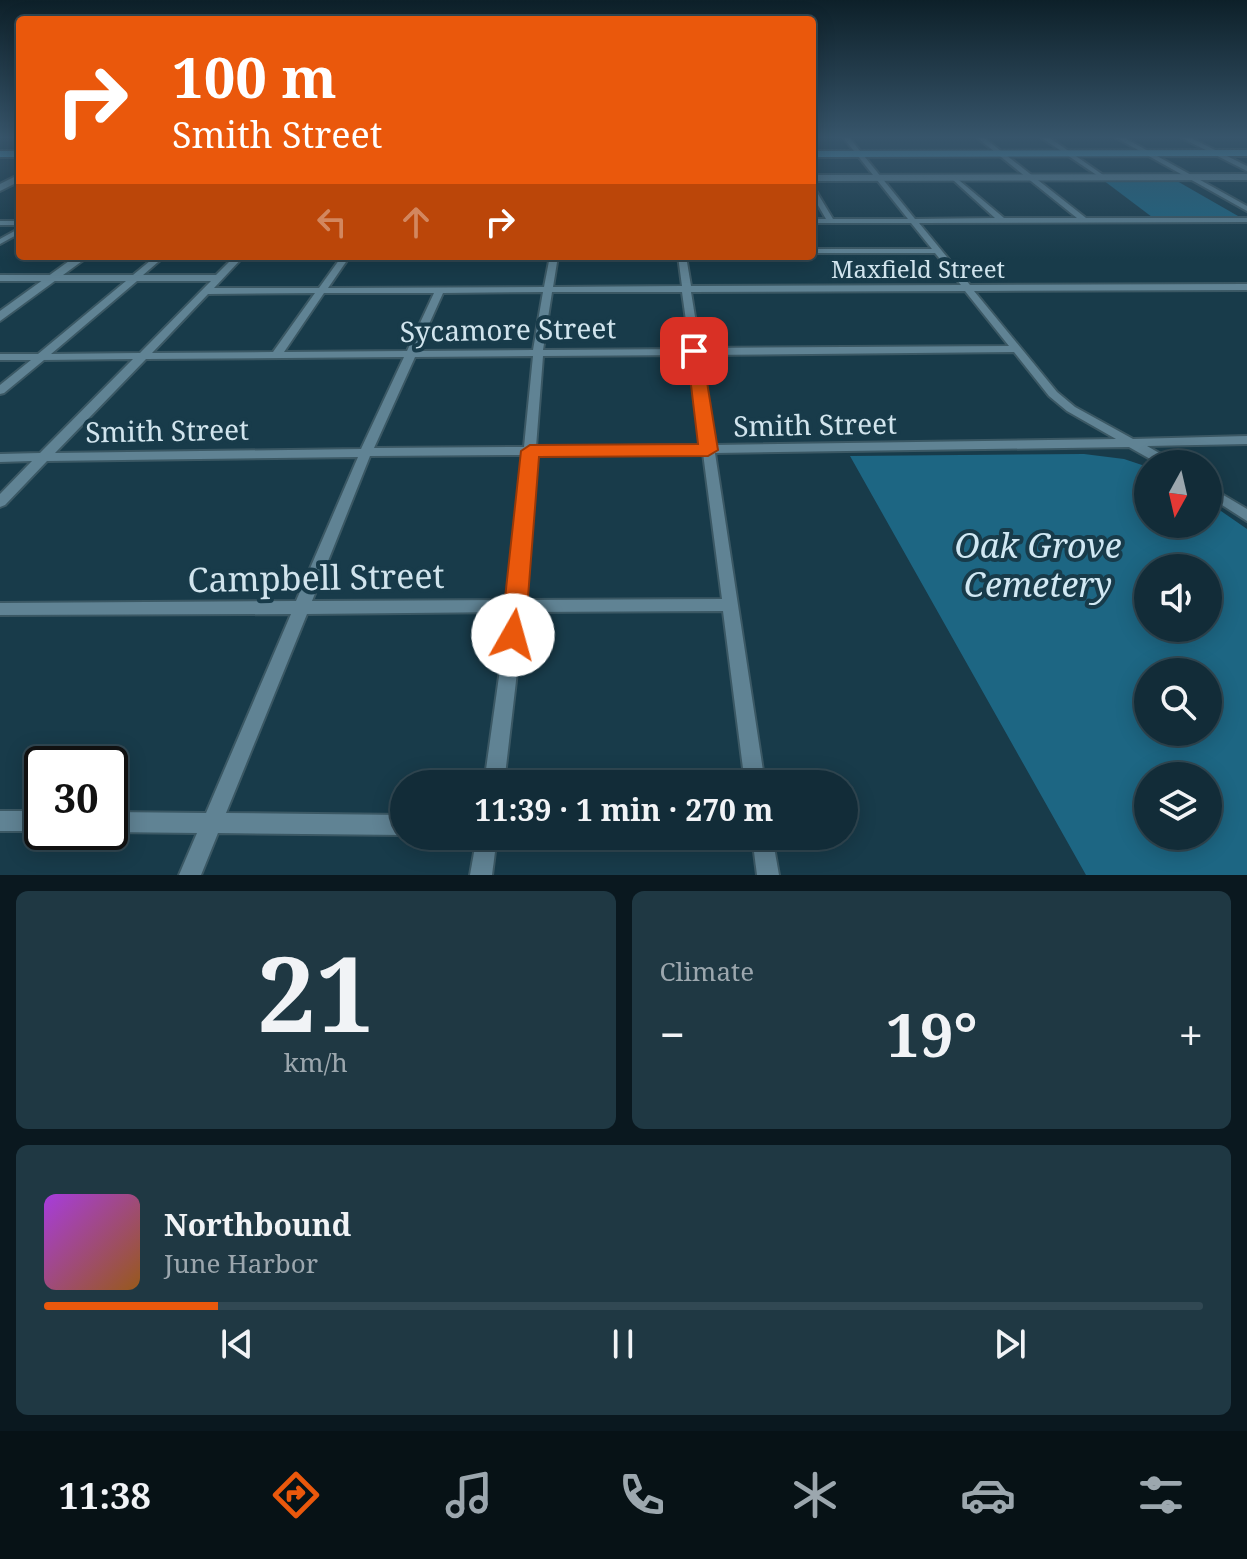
<!DOCTYPE html>
<html lang="en">
<head>
<meta charset="utf-8">
<style>
	:root { --surface:#122c38; --page:#1f3843; --text:#f1f3f6; --muted:#9ca7ae; --line:#314853; --accent:#ea580c }
	body { margin:0; font-family:"Noto Serif",serif; background:var(--page); color:var(--text); height:100vh; display:flex; flex-direction:column; font-size:30px; white-space:nowrap }
	* { box-sizing:border-box; margin:0 }
	p { font-size:26px; color:var(--muted) }
	.icon { flex:none; width:44px; height:44px; fill:none; stroke:currentColor; stroke-width:2; stroke-linecap:round; stroke-linejoin:round }
	.map { position:relative; height:875px; overflow:hidden }
	.details { display:flex; flex-direction:column; gap:16px; padding:16px; background:#0a181f; flex:1 }
	.details>* { flex:none }
	.banner { position:absolute; left:16px; top:16px; width:800px; height:244px; border-radius:8px; box-shadow:0 4px 20px #0003,0 0 0 2px var(--line); background:#ea580c; color:#fff; overflow:hidden }
	.needle { width:52px; rotate:188deg }
	.fabs { position:absolute; left:1134px; top:450px; display:grid; gap:16px }
	.fabs a { display:grid; place-items:center; width:88px; height:88px; border-radius:50%; background:var(--surface); box-shadow:0 4px 20px #0003,0 0 0 2px var(--line); font-size:40px }
	.speed { position:absolute; left:24px; top:746px; display:flex; gap:16px; font-size:40px; font-weight:700; text-align:center }
	.speed>* { display:grid; place-content:center; width:104px; height:104px; border-radius:50%; background:var(--surface); box-shadow:0 4px 20px #0003,0 0 0 2px var(--line); line-height:1 }
	.speed .limit { border:4px solid #111; border-radius:12px; background:#fff; color:#111 }
	.pin { position:absolute; display:grid; place-items:center; width:68px; height:68px; color:#fff; margin:-34px; border-radius:16px; box-shadow:0 4px 12px #0006 }
	.me { position:absolute; width:88px; margin:-44px; rotate:7deg; stroke-linejoin:round; filter:drop-shadow(0 0 6px #0008) }
	.turn { display:flex; align-items:center; gap:28px; height:168px; padding:0 24px; font-size:36px }
	.turn .icon { width:104px; height:104px; stroke-width:2.5 }
	.turn b { display:block; font-size:56px; line-height:68px }
	.lanes { display:flex; align-items:center; height:76px; padding:0 24px; background:#0003; justify-content:center; gap:40px; direction:ltr }
	.lanes .off { opacity:.35 }
	.big { font-size:60px; font-weight:700; line-height:1.1 }
	.details .tile { flex:1; display:flex; flex-direction:column; justify-content:center; gap:12px; min-width:0; padding:0 28px; border-radius:12px; background:var(--page) }
	.details .dial { align-items:center; gap:0 }
	.dial b { font-size:104px; line-height:1 }
	.song { display:flex; align-items:center; gap:24px }
	.cover { width:96px; height:96px; border-radius:12px; background:linear-gradient(135deg,hsl(280 70% 55%),hsl(30 70% 35%)) }
	.played { height:8px; border-radius:4px; background:linear-gradient(90deg,var(--accent) 15%,var(--line) 15%) }
	.keys { display:flex; justify-content:space-around; direction:ltr }
	.heat { display:flex; justify-content:space-between; align-items:center; font-size:44px; direction:ltr }
	.details .tiles { flex:1; display:grid; gap:16px; grid-template-columns:1fr 1fr }
	.tile:last-child { grid-column:span 2 }
	.trip { position:absolute; left:390px; top:770px; width:468px; height:80px; border-radius:40px; background:var(--surface); box-shadow:0 4px 20px #0003,0 0 0 2px var(--line); font-weight:700; line-height:80px; text-align:center }
	.dock { display:flex; height:128px; justify-content:space-around; align-items:center; background:#071216; color:var(--muted) }
	.dock .icon { width:56px; height:56px }
	.dock .on { color:var(--accent) }
	.dock b { font-size:36px; color:var(--text) }
	.map>svg:first-child { display:block }
	.green { fill:#1d6683; fill-rule:evenodd }
	.lines { fill:none; stroke-linecap:round; stroke-linejoin:round }
	.street-casing { stroke:#3b5864; stroke-width:4 }
	.secondary-casing { stroke:#3b5864; stroke-width:4 }
	.primary-casing { stroke:#3b5864; stroke-width:4 }
	.street { fill:#608394; fill-rule:evenodd }
	.secondary { fill:#608394; fill-rule:evenodd }
	.primary { fill:#55a9cd; fill-rule:evenodd }
	.route { fill:#ea580c; stroke:#983908; stroke-width:2 }
	.labels { text-anchor:middle; dominant-baseline:central; stroke-width:8; stroke-linejoin:round; paint-order:stroke }
	.far-street-label { font-size:24px; fill:#d1e4ed; stroke:#183b4a }
	.street-label { font-size:28px; fill:#d1e4ed; stroke:#183b4a }
	.near-park-label { font-size:34px; font-style:italic; fill:#d1e8f3; stroke:#183b4a }
	.near-street-label { font-size:34px; fill:#d1e4ed; stroke:#183b4a }
</style>
</head>
<body>
<div class="map">
<svg width="1247" height="875" viewBox="0 0 1247 875">
	<rect width="100%" height="100%" fill="#183b4a"/>
	<g class="green">
		<polygon points="1163,173 1238,216 1152,217 1095,174"/>
		<path d="M1084,454L1124,459L1148,467V524H1208V502L1247,529V875H1086L850,456ZM1148,568H1208V628H1148ZM1148,672H1208V732H1148ZM1148,776H1208V836H1148Z"/>
	</g>
	<g class="lines">
		<defs>
			<g id="street">
				<path d="M842,136H848L915,219L995,218L952,179V177L954,176L1004,218H1077L975,136H982L1086,218H1247V222L919,223L970,285L1247,284V290L974,291L1057,392L1075,407L1133,439L1247,436V444L1147,446L1173,461L1175,464H1159L1129,447L715,453L765,784H745L723,611L524,612L504,784H484L508,612L307,614L226,813L404,815V835L218,833L201,875H179L197,833L110,832V812L206,813L291,614L0,615V603L296,601L358,457L47,461L5,505L0,507V494L32,461L0,462V454L40,453L133,359L44,360L4,393L0,394V385L31,360H0V354H38L126,281H0V275H133L156,256H165L143,275H216L235,256H244L214,288H319L342,256H350L328,288L544,287L550,256H558L553,287L682,286L678,256H686L691,286L961,285L935,253H812V249H932L911,223H812V219H826L812,195V187L815,189L833,219H908ZM137,281H211L140,353L51,354ZM965,291L1009,346L700,348L691,292ZM543,292L533,350L417,351L443,293ZM552,292H682L690,349L543,350ZM315,293L273,352L152,353L208,294ZM324,293H434L407,351L284,352ZM1014,352L1049,396L1067,411L1116,439L714,445L701,355ZM690,355L702,445L536,447L543,356ZM533,356L524,447L374,448L415,357ZM404,357L361,449L55,453L146,359ZM703,453L722,599L525,600L536,455ZM523,455L510,600L312,601L370,456Z"/>
				<polygon points="1039,136 1047,136 1106,177 1101,178"/>
				<polygon points="1113,136 1121,136 1247,206 1247,211"/>
				<polygon points="1178,136 1187,136 1247,166 1247,171"/>
				<rect x="0" y="221" width="20" height="4"/>
				<polygon points="20,228 20,233 0,244 0,239"/>
				<polygon points="1208,486 1247,509 1247,521 1208,496"/>
				<rect x="0" y="811" width="42" height="20"/>
				<polygon points="477,836 497,836 492,875 470,875"/>
				<polygon points="752,836 772,836 779,875 757,875"/>
			</g>
			<g id="secondary">
				<polygon points="20,174 20,181 0,191 0,184"/>
				<polygon points="1247,174 1247,180 812,181 812,175"/>
				<polygon points="76,256 89,256 0,321 0,311"/>
			</g>
			<g id="primary">
				<polygon points="1247,150 1247,156 812,157 812,151"/>
				<rect x="0" y="151" width="20" height="6"/>
			</g>
		</defs>
		<use href="#street" class="street-casing"/>
		<use href="#secondary" class="secondary-casing"/>
		<use href="#primary" class="primary-casing"/>
		<use href="#street" class="street"/>
		<use href="#secondary" class="secondary"/>
		<use href="#primary" class="primary"/>
	</g>
	<linearGradient id="sky" x2="0" y2="1"><stop stop-color="#0d2029"/><stop offset="0.53" stop-color="#37556b"/><stop offset="1" stop-color="#37556b" stop-opacity="0"/></linearGradient>
	<rect width="1247" height="259" fill="url(#sky)"/>
	<polygon class="route" points="694,347 702,351 718,450 708,456 539,457 525,635 522,642 513,645 505,642 501,635 521,451 530,445 698,444 687,351"/>
	<g class="labels">
		<g class="far-street-label">
			<text x="918" y="268">Maxfield Street</text>
		</g>
		<g class="street-label">
			<text transform="translate(508 329) rotate(-1)">Sycamore Street</text>
			<text transform="translate(815 424) rotate(-1)">Smith Street</text>
			<text transform="translate(167 430) rotate(-1)">Smith Street</text>
		</g>
		<g class="near-park-label">
			<text x="1038" y="545">Oak Grove<tspan x="1038" dy="39">Cemetery</tspan></text>
		</g>
		<g class="near-street-label">
			<text transform="translate(316 577) rotate(-1)">Campbell Street</text>
		</g>
	</g>
</svg>
<div class="fabs">
<a><svg class="needle" viewBox="-14 -14 28 28"><path d="M0-13l5 13h-10z" fill="#e53935"/><path d="M0 13l5-13h-10z" fill="#9ca7ae"/></svg></a>
<a><svg class="icon" aria-label="sound" viewBox="0 0 24 24"><path d="M4 9h4l5-4v14l-5-4H4zM17 9q2 3 0 6"/></svg></a>
<a><svg class="icon" aria-label="search" viewBox="0 0 24 24"><circle cx="10" cy="10" r="6"/><path d="M15 15l6 6"/></svg></a>
<a><svg class="icon" aria-label="layers" viewBox="0 0 24 24"><path d="M12 4l9 5-9 5-9-5zM3 14l9 5 9-5"/></svg></a>
</div>
<div class="speed"><div class="limit">30</div></div>
<div class="pin" style="left:694px;top:351px;background:#d93025"><svg class="icon" aria-label="arrive" viewBox="0 0 24 24"><path d="M6 21V4h12l-3 4 3 4H6"/></svg></div>
<svg class="me" style="left:513px;top:635px" viewBox="-20 -20 40 40"><circle r="19" fill="#fff"/><path d="M0-13L10 11 0 6-10 11z" fill="#ea580c"/></svg>
<div class="trip">11:39 · 1 min · 270 m</div>
<div class="banner">
<div class="turn"><svg class="icon" aria-label="right" viewBox="0 0 24 24"><path d="M7 20v-9h11M14 6l5 5-5 5"/></svg><div><b>100 m</b>Smith Street</div></div>
<div class="lanes"><svg class="icon off" aria-label="left" viewBox="0 0 24 24"><path d="M17 20v-9H6M10 6l-5 5 5 5"/></svg><svg class="icon off" aria-label="ahead" viewBox="0 0 24 24"><path d="M12 20V5M6 11l6-6 6 6"/></svg><svg class="icon" aria-label="right" viewBox="0 0 24 24"><path d="M7 20v-9h11M14 6l5 5-5 5"/></svg></div>
</div>
</div>
<section class="details">
<div class="tiles">
<div class="tile dial"><b>21</b><p>km/h</p></div>
<div class="tile"><p>Climate</p>
<div class="heat"><a>−</a><b class="big">19°</b><a>+</a></div>
</div>
<div class="tile">
<div class="song"><i class="cover"></i><div><b>Northbound</b><p>June Harbor</p></div></div>
<div class="played"></div>
<div class="keys"><svg class="icon" aria-label="previous" viewBox="0 0 24 24"><path d="M18 5L8 12l10 7zM5 5v14"/></svg><svg class="icon" aria-label="pause" viewBox="0 0 24 24"><path d="M8 5v14M16 5v14"/></svg><svg class="icon" aria-label="next" viewBox="0 0 24 24"><path d="M6 5l10 7-10 7zM19 5v14"/></svg></div>
</div>
</div>
</section>
<nav class="dock">
<b>11:38</b>
<svg class="icon on" aria-label="directions" viewBox="0 0 24 24"><path d="M12 3l9 9-9 9-9-9zM9 14v-3h6M13 9l2 2-2 2"/></svg>
<svg class="icon" aria-label="music" viewBox="0 0 24 24"><path d="M9 18V5l10-2v13"/><circle cx="6" cy="18" r="3"/><circle cx="16" cy="16" r="3"/></svg>
<svg class="icon" aria-label="phone" viewBox="0 0 24 24"><path d="M5 4h4l2 5-3 2q2 4 5 5l2-3 5 2v4C11 20 4 13 5 4z"/></svg>
<svg class="icon" aria-label="climate" viewBox="0 0 24 24"><path d="M12 3v18M4 7l16 10M4 17L20 7"/></svg>
<svg class="icon" aria-label="car" viewBox="0 0 24 24"><path d="M5 17H2v-5l4-1 3-4h7l3 4 3 1v5h-3M9 17h6M6 11h13"/><circle cx="7" cy="17" r="2"/><circle cx="17" cy="17" r="2"/></svg>
<svg class="icon" aria-label="filters" viewBox="0 0 24 24"><path d="M4 7h16M4 17h16"/><circle cx="9" cy="7" r="2"/><circle cx="15" cy="17" r="2"/></svg>
</nav>
</body>
</html>
